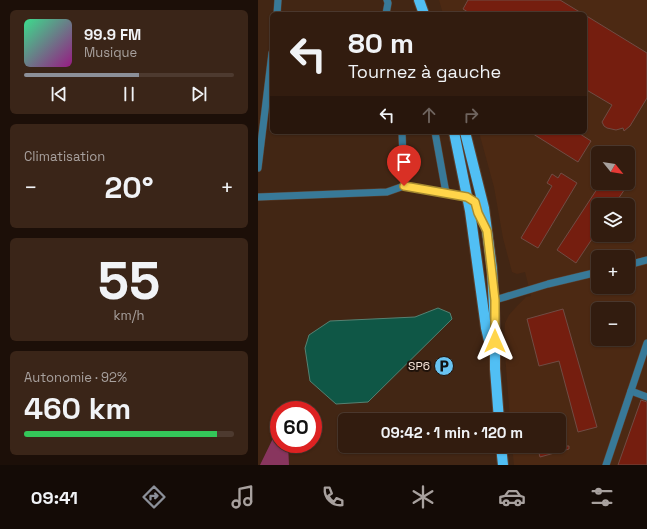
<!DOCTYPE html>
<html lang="fr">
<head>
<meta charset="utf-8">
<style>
	:root { --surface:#321c0f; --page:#3a2518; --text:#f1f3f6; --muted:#a8a19e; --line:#4d3a2f; --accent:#8c9099 }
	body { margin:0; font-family:"Space Grotesk",sans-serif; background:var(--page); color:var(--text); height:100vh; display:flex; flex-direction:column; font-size:15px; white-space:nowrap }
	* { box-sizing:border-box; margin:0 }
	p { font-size:13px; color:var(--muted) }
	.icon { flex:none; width:22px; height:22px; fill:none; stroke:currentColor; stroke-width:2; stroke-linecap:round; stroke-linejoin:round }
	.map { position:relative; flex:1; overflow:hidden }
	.panel { display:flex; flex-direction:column; gap:10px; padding:10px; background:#1c0f08; width:258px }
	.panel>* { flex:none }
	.top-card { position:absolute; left:12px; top:12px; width:317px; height:122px; border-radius:6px; box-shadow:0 1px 3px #0004,0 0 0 1px var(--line); background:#321c0f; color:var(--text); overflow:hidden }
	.needle { width:26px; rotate:120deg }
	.buttons { position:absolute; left:333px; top:146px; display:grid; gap:8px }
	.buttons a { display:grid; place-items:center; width:44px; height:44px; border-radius:6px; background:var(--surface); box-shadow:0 1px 3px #0004,0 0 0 1px var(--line); font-size:20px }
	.speed { position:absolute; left:12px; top:401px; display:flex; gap:8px; font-size:20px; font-weight:700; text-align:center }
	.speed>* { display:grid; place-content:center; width:52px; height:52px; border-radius:50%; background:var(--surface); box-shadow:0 1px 3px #0004,0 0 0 1px var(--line); line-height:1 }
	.speed .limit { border:6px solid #d22; background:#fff; color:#111 }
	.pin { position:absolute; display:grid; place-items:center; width:34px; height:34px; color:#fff; margin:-41px -17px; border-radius:50% 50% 50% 0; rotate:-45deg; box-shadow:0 0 4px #0007 }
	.pin .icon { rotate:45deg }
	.me { position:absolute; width:44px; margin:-22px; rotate:0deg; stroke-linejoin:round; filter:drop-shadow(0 0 3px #0008) }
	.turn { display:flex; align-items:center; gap:14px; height:84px; padding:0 12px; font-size:18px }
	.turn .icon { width:52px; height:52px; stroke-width:2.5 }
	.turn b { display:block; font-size:28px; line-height:34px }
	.lanes { display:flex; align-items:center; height:38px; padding:0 12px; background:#0003; justify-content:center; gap:20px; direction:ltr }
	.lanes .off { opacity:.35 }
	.big { font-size:30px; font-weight:700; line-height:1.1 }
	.panel .card { flex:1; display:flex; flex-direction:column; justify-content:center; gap:6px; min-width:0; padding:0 14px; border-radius:6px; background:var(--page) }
	.panel .dial { align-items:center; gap:0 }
	.dial b { font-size:52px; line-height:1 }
	.song { display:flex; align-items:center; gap:12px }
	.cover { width:48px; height:48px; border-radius:6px; background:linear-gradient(135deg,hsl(150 70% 55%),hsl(310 70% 35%)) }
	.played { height:4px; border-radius:2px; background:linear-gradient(90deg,var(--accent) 55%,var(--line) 55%) }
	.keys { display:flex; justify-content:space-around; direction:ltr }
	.heat { display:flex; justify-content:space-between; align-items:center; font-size:22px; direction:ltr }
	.charge { height:6px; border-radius:3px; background:linear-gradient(90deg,#34c759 92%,var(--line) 0) }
	.trip { position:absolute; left:80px; top:413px; width:228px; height:40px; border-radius:6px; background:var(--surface); box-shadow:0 1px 3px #0004,0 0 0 1px var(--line); font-weight:700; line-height:40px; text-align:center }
	.menu { display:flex; height:64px; justify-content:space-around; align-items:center; background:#140b06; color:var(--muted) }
	.menu .icon { width:28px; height:28px }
	.menu .current { color:var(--accent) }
	.menu b { font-size:18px; color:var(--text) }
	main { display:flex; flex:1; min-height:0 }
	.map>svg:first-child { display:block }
	.built { fill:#4c2913; fill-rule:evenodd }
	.forest { fill:#88355e }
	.water { fill:#0f5746; stroke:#558172 }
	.building { fill:#751e0f; stroke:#704c44 }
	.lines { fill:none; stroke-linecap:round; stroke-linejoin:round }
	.service-casing { stroke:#5b4130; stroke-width:8 }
	.primary-casing { stroke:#5b4130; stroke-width:12 }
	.service { stroke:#387998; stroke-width:7 }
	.primary { stroke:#51bff4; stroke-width:10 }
	.route-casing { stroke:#a68a30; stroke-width:10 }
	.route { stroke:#ffd54a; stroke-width:7 }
	.labels { text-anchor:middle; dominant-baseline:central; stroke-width:4; stroke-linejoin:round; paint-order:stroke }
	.poi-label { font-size:12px; fill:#f7e4d9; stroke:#20130b; text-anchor:end }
</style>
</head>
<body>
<main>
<section class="panel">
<div class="card">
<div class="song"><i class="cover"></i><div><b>99.9 FM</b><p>Musique</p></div></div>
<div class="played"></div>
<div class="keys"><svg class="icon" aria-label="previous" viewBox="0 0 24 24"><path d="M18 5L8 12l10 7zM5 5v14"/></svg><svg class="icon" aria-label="pause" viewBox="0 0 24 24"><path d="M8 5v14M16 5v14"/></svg><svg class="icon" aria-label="next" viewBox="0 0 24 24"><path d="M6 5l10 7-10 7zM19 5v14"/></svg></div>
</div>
<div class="card"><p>Climatisation</p>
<div class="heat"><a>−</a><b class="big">20°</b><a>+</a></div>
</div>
<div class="card dial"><b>55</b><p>km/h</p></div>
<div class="card"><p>Autonomie · 92%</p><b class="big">460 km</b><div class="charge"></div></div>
</section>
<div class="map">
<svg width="389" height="465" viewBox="0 0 389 465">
	<rect width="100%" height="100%" fill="#422614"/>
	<path class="built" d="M181,0H389V465H256L254,446H301V420H252L246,341L247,323L251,315L259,306L268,297L273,296L267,272L259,274L254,272L245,238L236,187L221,132H327V14H185ZM340,153H370V183H340ZM340,205H370V235H340ZM340,257H370V287H340ZM340,309H370V339H340Z"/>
	<polygon class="forest" points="21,426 21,444 30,444 31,465 2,465"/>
	<polygon class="water" points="180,308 192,313 194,319 110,402 78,404 52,381 47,348 51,335 72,321 157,317"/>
	<g class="building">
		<polygon points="210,0 302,0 325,14 213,14 205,9"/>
		<polygon points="327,15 389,53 389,98 372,126 366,131 365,128 358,130 349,128 346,126 344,122 354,105 327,89"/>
		<polygon points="272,132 319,132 333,141 320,162"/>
		<polygon points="303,173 319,183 280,248 263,238 294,186 289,183 294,174 300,178"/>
		<polygon points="343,183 371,183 356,205 340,205 340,230 318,263 299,250"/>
		<polygon points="305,309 339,427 320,432 301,361 281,366 269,319"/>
		<polygon points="383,400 389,402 389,465 360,465"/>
		<polygon points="279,446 311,446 311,449 282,457"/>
	</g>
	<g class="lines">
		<defs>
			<g id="service">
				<polyline points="19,14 20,0"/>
				<polyline points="128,14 130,3 129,0"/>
				<polyline points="144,132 146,186"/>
				<polyline points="177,132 188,193"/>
				<polyline points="0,168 14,53"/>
				<polyline points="0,197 129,192 146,186 209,197"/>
				<polyline points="370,265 389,260"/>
				<polyline points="237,300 290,284 340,272"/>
				<polyline points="373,391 389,397"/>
				<polyline points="348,465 389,343"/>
			</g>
			<g id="primary">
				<polyline points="161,0 166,14"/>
				<polyline points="196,132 212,211 228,328 233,349"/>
				<polyline points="207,132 226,208 234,269 237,327 237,369 241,420"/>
				<polyline points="243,446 245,465"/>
			</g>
		</defs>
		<use href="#service" class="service-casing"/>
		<use href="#primary" class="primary-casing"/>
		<use href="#service" class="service"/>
		<use href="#primary" class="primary"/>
	</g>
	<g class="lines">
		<defs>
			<polyline id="route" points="146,186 209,197 217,202 220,213 229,231 237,300 237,341"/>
		</defs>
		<use href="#route" class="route-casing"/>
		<use href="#route" class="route"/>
	</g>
	<defs>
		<symbol id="parking-disc" viewBox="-11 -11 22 22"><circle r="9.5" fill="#69c3f1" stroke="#20130b"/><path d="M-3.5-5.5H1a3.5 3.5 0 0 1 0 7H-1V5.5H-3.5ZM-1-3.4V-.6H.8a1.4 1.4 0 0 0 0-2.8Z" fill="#111"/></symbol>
	</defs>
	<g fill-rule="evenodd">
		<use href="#parking-disc" x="175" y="355" width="22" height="22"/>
	</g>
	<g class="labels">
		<g class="poi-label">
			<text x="172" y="366">SP6</text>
		</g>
	</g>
</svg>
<div class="buttons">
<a><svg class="needle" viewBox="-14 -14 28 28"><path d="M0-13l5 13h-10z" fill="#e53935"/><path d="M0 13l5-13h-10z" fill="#a8a19e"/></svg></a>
<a><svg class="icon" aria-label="layers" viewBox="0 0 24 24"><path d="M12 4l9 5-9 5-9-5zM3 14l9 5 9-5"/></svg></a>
<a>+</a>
<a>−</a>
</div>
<div class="speed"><div class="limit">60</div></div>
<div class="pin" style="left:146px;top:186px;background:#d93025"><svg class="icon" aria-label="arrive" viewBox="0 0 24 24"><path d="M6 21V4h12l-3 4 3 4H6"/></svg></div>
<svg class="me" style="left:237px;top:341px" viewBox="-20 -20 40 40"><path d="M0-17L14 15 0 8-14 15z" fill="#ffd54a" stroke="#fff" stroke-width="4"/></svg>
<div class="trip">09:42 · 1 min · 120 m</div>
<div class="top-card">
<div class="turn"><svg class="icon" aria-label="left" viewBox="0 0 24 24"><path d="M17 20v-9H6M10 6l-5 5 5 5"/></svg><div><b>80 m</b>Tournez à gauche</div></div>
<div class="lanes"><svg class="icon" aria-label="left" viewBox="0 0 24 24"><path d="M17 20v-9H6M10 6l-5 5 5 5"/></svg><svg class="icon off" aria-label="ahead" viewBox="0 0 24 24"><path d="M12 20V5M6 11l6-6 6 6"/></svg><svg class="icon off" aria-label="right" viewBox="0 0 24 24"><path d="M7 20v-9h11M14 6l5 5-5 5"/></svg></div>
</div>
</div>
</main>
<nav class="menu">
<b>09:41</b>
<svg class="icon current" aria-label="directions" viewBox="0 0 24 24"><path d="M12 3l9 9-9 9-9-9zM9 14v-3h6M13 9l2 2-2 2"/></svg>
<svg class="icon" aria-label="music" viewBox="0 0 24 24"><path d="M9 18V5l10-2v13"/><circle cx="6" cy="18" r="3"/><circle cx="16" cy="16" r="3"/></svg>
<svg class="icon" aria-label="phone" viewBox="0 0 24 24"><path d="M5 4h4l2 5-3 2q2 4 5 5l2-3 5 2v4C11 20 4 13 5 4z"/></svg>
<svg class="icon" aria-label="climate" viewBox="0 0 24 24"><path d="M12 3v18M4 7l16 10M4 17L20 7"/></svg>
<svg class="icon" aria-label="car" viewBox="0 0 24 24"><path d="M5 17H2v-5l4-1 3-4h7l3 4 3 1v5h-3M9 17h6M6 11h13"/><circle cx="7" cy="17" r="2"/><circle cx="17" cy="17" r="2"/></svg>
<svg class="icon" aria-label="filters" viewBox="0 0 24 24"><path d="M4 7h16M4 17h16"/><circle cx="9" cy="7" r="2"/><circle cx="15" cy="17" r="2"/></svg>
</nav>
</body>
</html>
